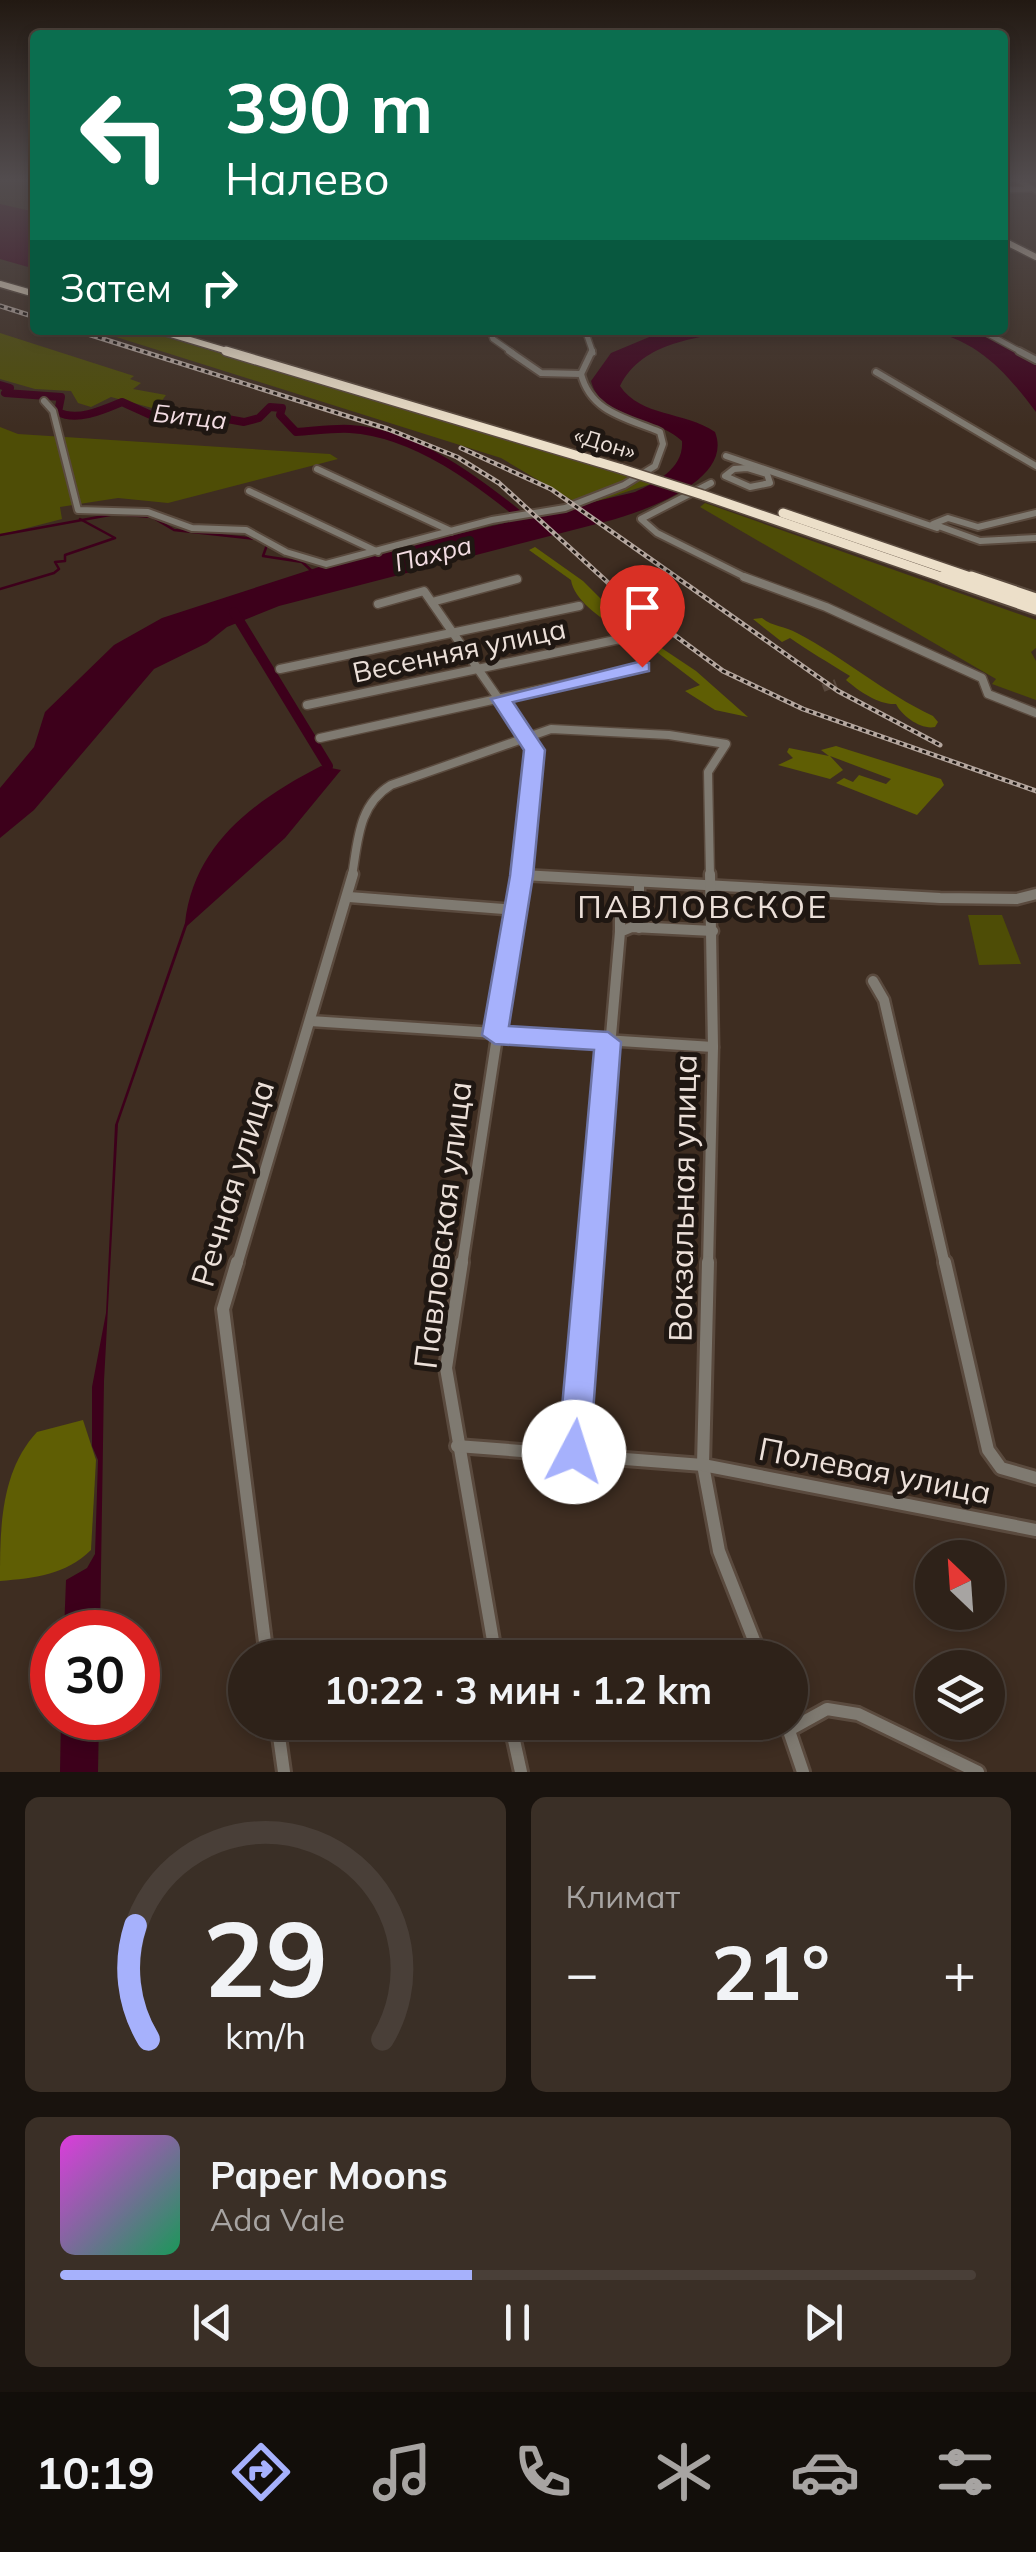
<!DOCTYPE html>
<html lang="ru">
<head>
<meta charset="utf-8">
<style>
	:root { --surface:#2e2219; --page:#3a2f26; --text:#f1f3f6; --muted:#a7a4a2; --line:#493f38; --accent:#a6b1fc }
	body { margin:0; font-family:Mulish,sans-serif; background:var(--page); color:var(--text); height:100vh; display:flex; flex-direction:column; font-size:38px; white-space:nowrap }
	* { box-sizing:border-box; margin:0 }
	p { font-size:32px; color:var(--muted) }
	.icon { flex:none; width:55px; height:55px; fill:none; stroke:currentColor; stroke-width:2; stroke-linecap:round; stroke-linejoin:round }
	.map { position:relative; height:1772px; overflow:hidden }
	.panel { display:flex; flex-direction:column; gap:25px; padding:25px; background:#19130e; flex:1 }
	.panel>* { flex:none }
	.banner { position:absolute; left:30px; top:30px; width:978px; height:305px; border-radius:10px; box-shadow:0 5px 15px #0003,0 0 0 2px var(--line); background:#0b6e4f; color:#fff; overflow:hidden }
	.needle { width:65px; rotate:335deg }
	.tools { position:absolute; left:915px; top:1540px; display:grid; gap:20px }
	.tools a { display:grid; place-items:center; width:90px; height:90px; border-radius:50%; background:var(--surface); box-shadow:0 5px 15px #0003,0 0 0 2px var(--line); font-size:50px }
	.speed { position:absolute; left:30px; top:1610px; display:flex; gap:20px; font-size:50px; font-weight:700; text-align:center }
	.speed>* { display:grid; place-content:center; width:130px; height:130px; border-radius:50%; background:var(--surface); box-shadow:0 5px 15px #0003,0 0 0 2px var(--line); line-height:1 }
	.speed .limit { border:15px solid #d22; background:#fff; color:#111 }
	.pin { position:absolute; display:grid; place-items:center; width:85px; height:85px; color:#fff; margin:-102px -42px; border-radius:50% 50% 50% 0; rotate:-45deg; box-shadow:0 0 10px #0007 }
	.pin .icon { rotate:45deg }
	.me { position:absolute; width:110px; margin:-55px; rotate:5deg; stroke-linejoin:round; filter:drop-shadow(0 0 8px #0008) }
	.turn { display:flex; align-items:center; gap:35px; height:210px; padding:0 30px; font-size:45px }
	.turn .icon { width:130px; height:130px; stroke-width:2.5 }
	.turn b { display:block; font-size:70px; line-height:85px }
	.then { display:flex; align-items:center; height:95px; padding:0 30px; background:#0003; gap:20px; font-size:38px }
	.big { font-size:75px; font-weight:700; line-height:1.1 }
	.panel .widget { flex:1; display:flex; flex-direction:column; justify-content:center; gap:15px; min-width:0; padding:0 35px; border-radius:15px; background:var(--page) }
	.panel .dial { align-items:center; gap:0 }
	.dial svg { height:260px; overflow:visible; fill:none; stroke:var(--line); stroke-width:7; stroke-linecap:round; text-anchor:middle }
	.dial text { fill:var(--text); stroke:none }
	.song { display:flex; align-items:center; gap:30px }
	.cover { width:120px; height:120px; border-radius:15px; background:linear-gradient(135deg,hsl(300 70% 55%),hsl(150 70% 35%)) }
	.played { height:10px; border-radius:5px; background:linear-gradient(90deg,var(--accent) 45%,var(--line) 45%) }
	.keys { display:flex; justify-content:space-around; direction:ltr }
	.heat { display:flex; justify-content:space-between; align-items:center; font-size:55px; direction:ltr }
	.panel .tiles { flex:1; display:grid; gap:25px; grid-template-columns:1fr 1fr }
	.widget:last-child { grid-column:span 2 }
	.trip { position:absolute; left:228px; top:1640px; width:580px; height:100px; border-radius:50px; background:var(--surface); box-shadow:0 5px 15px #0003,0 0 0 2px var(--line); font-weight:700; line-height:100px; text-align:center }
	.dock { display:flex; height:160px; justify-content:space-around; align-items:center; background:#120e0a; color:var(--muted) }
	.dock .icon { width:70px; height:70px }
	.dock .on { color:var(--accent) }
	.dock b { font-size:45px; color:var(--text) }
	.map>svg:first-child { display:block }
	.green { fill:#4e4d06 }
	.forest { fill:#5f5e04 }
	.water { fill:#3d001b }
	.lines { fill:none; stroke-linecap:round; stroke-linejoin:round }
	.stream { stroke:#3d001b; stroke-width:2.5 }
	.river-far1 { stroke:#3d001b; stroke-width:8 }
	.river { stroke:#3d001b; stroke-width:10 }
	.minor-tunnel { stroke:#58483d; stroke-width:8; stroke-dasharray:8 4; stroke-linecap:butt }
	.minor-far4-casing { stroke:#5a4a3e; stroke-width:8 }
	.minor-far3-casing { stroke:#5a4a3e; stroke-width:10 }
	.minor-far2-casing { stroke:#5a4a3e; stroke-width:11 }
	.minor-far1-casing { stroke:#5a4a3e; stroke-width:15 }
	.minor-casing { stroke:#5a4a3e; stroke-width:18 }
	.major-casing { stroke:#5a4a3e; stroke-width:9 }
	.highway-far2-casing { stroke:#5a4a3e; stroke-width:9 }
	.highway-far1-casing { stroke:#5a4a3e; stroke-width:12 }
	.highway-casing { stroke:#5a4a3e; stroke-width:15 }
	.minor-far4 { stroke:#7f7a71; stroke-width:5 }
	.minor-far3 { stroke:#7f7a71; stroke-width:6 }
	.minor-far2 { stroke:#7f7a71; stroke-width:8 }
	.minor-far1 { stroke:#7f7a71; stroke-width:10 }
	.minor { stroke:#7f7a71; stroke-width:12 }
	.major { stroke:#cdc2b0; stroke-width:6 }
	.highway-far2 { stroke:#ecdfc9; stroke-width:6 }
	.highway-far1 { stroke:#ecdfc9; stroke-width:9 }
	.highway { stroke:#ecdfc9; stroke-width:11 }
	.rail-casing { stroke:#b5a79f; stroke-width:5 }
	.rail { stroke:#1f1712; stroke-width:2.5; stroke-dasharray:4; stroke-linecap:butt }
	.highway-bridge-casing { stroke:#5a4a3e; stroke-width:12; stroke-linecap:butt }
	.highway-bridge { stroke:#ecdfc9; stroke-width:9 }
	.route { fill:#a6b1fc; stroke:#6c73a4; stroke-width:2.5 }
	.labels { text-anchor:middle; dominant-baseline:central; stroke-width:10; stroke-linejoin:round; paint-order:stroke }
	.far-street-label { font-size:22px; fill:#ece0d9; stroke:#1f1712 }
	.far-water-label { font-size:25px; font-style:italic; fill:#f3dde3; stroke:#1f1712 }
	.street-label { font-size:28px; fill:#ece0d9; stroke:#1f1712 }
	.quarter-label { font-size:32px; letter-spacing:2.5px; fill:#ece0d9; stroke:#1f1712 }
	.near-street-label { font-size:32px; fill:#ece0d9; stroke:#1f1712 }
</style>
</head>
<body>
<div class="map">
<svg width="1036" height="1772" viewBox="0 0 1036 1772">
	<rect width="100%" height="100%" fill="#3e2d21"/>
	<g class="green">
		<polygon points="94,330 142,330 654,483 582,506 501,458"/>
		<polygon points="0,333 134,376 130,379 141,383 133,389 166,395 156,409 111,397 91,407 78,403 71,391 35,389 0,379"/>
		<polygon points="0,427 18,434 330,454 338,459 168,503 118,498 60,507 62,519 0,535"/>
		<polygon points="705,503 1036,620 1036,648 1031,652 1036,661 1036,700 992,684 996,679 700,507"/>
		<polygon points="968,915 1002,915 1021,964 979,965"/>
	</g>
	<g class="forest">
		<path d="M535,547L583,581L627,625L615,628C599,616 574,600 571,580L529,550Z"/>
		<path d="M762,618C773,627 785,626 797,633C845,658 884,693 933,716L938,722L935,727C921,730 902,716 896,704C879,705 860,692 846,680L850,676C826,661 810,652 790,638L782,642L753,619Z"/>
		<polygon points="648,639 696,671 748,717 715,710 685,691 700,685 641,640"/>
		<polygon points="836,746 941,779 944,785 917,815 836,783 844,778 853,782 859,775 886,784 891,779 830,756 843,770 830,779 778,765 793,758 787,752 789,748 829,756 821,750"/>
		<path d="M83,1420L96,1460L91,1550C65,1575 35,1578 0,1581C0,1529 0,1472 37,1432Z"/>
	</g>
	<g class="water">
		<polygon points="0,204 35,212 35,269 0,259"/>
		<path d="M666,330H744C700,337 642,341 620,386C641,417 684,411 715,432C734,480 646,510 612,520L279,606L227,627L207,643L154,669L34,810L0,838V788L34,747L45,712L114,645L162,618L319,567L635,492C657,482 684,468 682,441C657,416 602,422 591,381L611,353Z"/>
		<path d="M925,330C971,330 1000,333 1036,365V412C1006,372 977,339 925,330Z"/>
		<path d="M321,766L341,770L285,838L187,926L118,1124L104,1381L100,1632H64L66,1580L87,1568L95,1554L98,1460L92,1446V1387L106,1313L115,1125L185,923C194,844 255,800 321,766Z"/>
		<polygon points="61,1718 99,1718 98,1772 60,1772"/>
	</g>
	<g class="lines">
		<g class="stream">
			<polyline points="0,535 115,514 152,517 174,530 256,539"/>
			<polyline points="267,545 263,556 302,562 312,571"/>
			<polyline points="0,589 54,573 59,569 55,562 65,561 65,555 115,538 80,519"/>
		</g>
		<path class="river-far1" d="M0,385L10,388L5,393L61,397L58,412C77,422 103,410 122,402L153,416L199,414L244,422L259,418L270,407L282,408L280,415L296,432C314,431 333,428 350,429C416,433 479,482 527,521"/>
		<polyline class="river" points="234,612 328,766"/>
		<polyline class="minor-tunnel" points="823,688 836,683"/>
		<defs>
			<g id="minor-far4">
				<polyline points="1017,179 1036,191"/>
				<polyline points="1002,190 1030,189"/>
				<polyline points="490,330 493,339 513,353"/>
				<polyline points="585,330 593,353"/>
				<polyline points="981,330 1023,353"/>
			</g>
			<g id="minor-far3">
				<polyline points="1019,351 1036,360"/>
				<polyline points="876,372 1036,466"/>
				<polyline points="581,374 592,351"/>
				<path d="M44,401L53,411L78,510L148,512L192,528L246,530L286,552L326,564L492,520L565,508L624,485L655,466L663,444L660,432C627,418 591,413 581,374L541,373L509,351"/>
				<polyline points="726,456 937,528"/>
				<polygon points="747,468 767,474 770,483 750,487 725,476 734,469"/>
				<polyline points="317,469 451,531"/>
				<polyline points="711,483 641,519 657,533 751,580"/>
				<polyline points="249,491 378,552"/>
				<polyline points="1036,513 978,527 948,518 933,524 980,541 1036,538"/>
			</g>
			<g id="minor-far2">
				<polyline points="744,577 826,607 982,678 988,694 1036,713"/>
				<polyline points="432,602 517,579"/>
				<polyline points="378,604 424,591 534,750 522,876"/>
				<polyline points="280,669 579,606"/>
				<polyline points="307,705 620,639"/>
				<polyline points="320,738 642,667"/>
				<polyline points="522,875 542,876"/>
				<path d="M352,876C358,841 358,805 391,785L551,729L669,735L726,744L708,772L710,876"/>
			</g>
			<g id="minor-far1">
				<polyline points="522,875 940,898 1017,899 1036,894"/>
				<polyline points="639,882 639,928"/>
				<polyline points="349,897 516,910"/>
				<polyline points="620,911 620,932"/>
				<polyline points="873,981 884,1000 945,1265"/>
				<polyline points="310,1021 713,1047"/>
				<polyline points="237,1265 353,874"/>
				<polyline points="462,1265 522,874"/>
				<polyline points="591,1265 620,932 632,927 713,931"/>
				<polyline points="708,1265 713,1047 710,874"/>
			</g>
			<g id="minor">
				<polyline points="237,1262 223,1309 267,1658"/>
				<polyline points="462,1262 446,1368 496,1658"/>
				<polyline points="708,1262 703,1465 719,1551 761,1658"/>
				<polyline points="945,1262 988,1450 1001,1468 1036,1478"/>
				<polyline points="457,1446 703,1465 1036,1530"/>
				<polyline points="574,1452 591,1262"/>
				<polyline points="277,1722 284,1772"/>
				<polyline points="510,1722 521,1772"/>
				<polyline points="786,1722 803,1772"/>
				<polyline points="789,1730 827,1709 858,1714 978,1772"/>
			</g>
			<polyline id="major" points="1002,240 1036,257"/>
			<g id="highway-far2">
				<polyline points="0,284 35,294"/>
				<polyline points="157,330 234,353"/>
			</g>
			<g id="highway-far1">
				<polyline points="226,351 622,469"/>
				<polyline points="703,495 950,580"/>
				<polyline points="783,513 979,580"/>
			</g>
			<g id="highway">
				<polyline points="943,577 1036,609"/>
				<polyline points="971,577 1036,599"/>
			</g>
		</defs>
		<use href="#minor-far4" class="minor-far4-casing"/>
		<use href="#minor-far3" class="minor-far3-casing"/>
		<use href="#minor-far2" class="minor-far2-casing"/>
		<use href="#minor-far1" class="minor-far1-casing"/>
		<use href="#minor" class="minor-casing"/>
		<use href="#major" class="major-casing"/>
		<use href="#highway-far2" class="highway-far2-casing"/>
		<use href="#highway-far1" class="highway-far1-casing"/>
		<use href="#highway" class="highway-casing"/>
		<use href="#minor-far4" class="minor-far4"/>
		<use href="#minor-far3" class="minor-far3"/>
		<use href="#minor-far2" class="minor-far2"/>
		<use href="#minor-far1" class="minor-far1"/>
		<use href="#minor" class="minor"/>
		<use href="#major" class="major"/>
		<use href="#highway-far2" class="highway-far2"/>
		<use href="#highway-far1" class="highway-far1"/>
		<use href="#highway" class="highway"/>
		<defs>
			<g id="rail">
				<polyline points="0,306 35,317"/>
				<polyline points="75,330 388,429 457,457 499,483 627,600 723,671 803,709 1036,791"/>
				<polyline points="461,448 551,489 838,691 940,745"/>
			</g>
		</defs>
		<use href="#rail" class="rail-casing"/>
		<use href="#rail" class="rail"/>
		<defs>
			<polyline id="highway-bridge" points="622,469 703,495"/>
		</defs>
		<use href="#highway-bridge" class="highway-bridge-casing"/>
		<use href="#highway-bridge" class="highway-bridge"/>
	</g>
	<linearGradient id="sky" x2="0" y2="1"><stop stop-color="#221912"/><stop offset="0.42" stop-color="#524c4e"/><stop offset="1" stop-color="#524c4e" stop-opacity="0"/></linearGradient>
	<rect width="1036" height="427" fill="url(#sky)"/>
	<polygon class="route" points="642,661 649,663 649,671 513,702 545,750 533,876 509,1026 608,1032 621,1042 590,1452 586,1463 574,1468 562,1463 558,1452 594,1050 495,1044 482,1035 510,876 524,750 491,699"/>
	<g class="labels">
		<g class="far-street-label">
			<text transform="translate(605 443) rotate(17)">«Дон»</text>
		</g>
		<g class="far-water-label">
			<text transform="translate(190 416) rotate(6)">Битца</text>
			<text transform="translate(433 553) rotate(-14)">Пахра</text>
		</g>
		<g class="street-label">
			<text transform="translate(459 650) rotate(-12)">Весенняя улица</text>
		</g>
		<g class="quarter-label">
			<text x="703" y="906">ПАВЛОВСКОЕ</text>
		</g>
		<g class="near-street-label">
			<text transform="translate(232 1183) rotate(-73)">Речная улица</text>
			<text transform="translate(682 1198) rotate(-89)">Вокзальная улица</text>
			<text transform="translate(442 1225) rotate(-83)">Павловская улица</text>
			<text transform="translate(875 1470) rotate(11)">Полевая улица</text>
		</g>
	</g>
</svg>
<div class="tools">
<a><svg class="needle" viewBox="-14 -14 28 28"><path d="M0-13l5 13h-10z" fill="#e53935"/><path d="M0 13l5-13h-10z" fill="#a7a4a2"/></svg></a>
<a><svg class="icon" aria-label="layers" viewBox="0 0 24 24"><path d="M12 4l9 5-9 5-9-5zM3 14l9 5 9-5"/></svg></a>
</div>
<div class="speed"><div class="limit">30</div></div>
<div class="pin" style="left:642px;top:667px;background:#d93025"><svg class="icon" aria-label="arrive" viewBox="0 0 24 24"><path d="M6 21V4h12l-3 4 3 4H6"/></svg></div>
<svg class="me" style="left:574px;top:1452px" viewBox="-20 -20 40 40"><circle r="19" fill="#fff"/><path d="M0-13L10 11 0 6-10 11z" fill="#a6b1fc"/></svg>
<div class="trip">10:22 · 3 мин · 1.2 km</div>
<div class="banner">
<div class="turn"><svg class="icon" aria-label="left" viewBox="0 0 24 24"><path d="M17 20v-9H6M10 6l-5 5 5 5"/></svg><div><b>390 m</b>Налево</div></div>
<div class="then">Затем<svg class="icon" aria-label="right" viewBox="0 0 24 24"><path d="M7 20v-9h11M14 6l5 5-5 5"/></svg></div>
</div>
</div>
<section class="panel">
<div class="tiles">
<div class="widget dial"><svg viewBox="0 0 100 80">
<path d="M14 69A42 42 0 1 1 86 69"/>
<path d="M14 69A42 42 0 0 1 10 34" stroke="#a6b1fc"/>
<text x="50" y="56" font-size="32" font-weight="700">29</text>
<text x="50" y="72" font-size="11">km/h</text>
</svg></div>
<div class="widget"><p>Климат</p>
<div class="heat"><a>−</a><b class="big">21°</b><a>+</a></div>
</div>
<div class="widget">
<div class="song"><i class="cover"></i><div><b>Paper Moons</b><p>Ada Vale</p></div></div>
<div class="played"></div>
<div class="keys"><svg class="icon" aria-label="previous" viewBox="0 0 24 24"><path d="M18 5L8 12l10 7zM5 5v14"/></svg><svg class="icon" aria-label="pause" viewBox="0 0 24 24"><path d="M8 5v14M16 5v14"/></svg><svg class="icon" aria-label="next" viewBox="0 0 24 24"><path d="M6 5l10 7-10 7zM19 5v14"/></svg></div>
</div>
</div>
</section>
<nav class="dock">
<b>10:19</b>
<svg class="icon on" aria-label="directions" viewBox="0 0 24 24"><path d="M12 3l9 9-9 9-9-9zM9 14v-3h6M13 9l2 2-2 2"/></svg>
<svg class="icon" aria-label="music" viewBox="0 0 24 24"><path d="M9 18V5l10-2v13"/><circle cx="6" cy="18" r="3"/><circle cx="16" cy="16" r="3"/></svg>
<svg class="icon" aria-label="phone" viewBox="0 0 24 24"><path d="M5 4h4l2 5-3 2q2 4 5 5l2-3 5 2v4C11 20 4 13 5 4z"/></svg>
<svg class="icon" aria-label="climate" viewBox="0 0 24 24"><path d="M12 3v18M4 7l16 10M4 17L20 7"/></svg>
<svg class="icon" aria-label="car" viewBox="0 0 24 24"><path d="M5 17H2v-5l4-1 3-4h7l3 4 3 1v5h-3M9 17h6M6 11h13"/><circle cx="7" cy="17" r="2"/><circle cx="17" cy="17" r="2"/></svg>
<svg class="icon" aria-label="filters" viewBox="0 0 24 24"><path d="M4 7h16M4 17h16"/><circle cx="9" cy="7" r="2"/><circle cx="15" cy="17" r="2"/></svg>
</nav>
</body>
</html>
